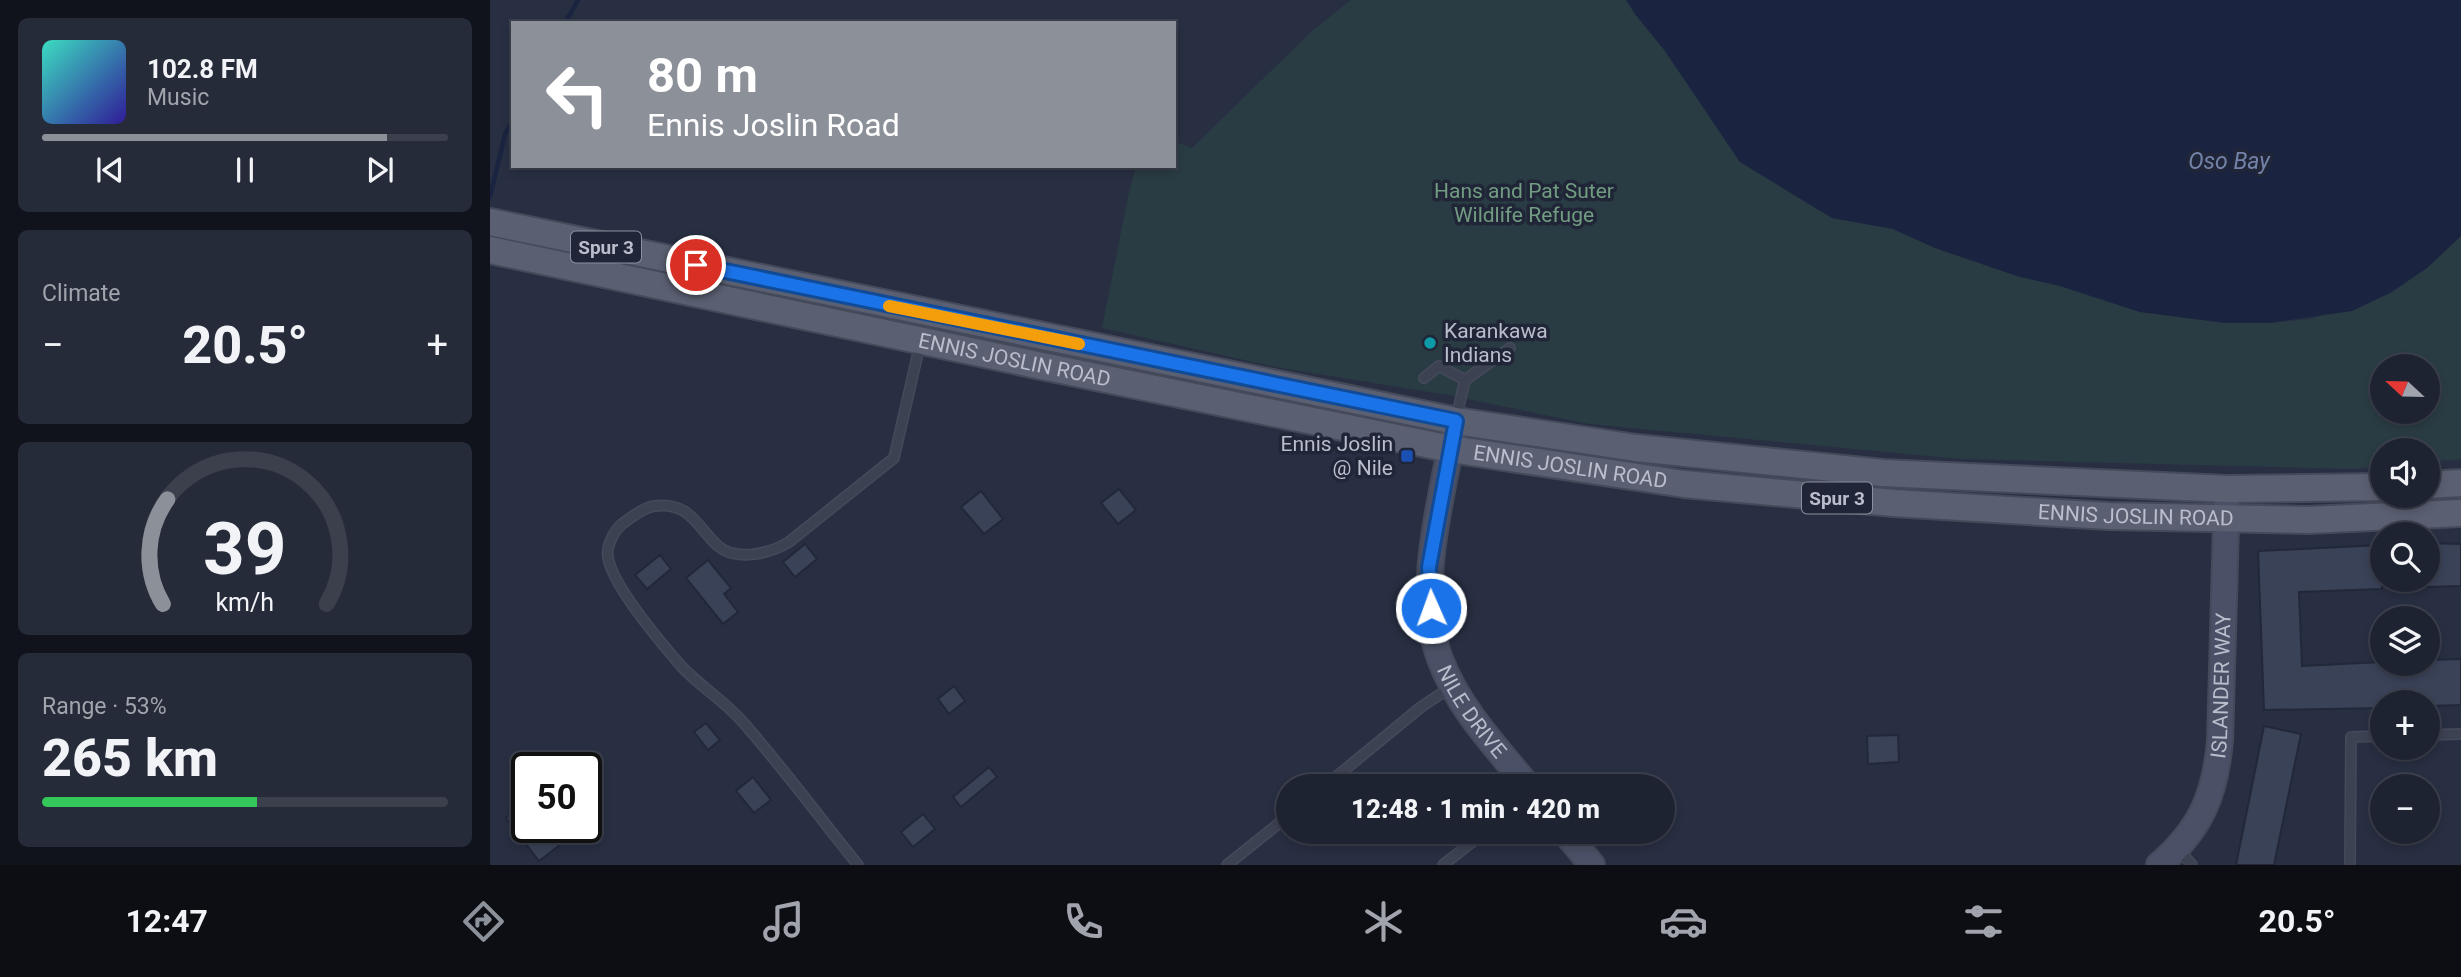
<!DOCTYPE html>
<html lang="en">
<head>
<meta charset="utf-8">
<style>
	:root { --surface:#1e2332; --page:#262b3a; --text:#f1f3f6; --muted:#a1a4ac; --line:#3c404d; --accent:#8c9099 }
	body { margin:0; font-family:Roboto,sans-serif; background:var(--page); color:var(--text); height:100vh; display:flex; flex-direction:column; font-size:26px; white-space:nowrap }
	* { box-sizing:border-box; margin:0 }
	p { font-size:23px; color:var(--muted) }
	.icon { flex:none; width:38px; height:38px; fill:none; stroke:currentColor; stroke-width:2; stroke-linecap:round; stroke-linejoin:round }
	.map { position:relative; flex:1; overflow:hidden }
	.side { display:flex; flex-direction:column; gap:18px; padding:18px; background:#10131c; width:490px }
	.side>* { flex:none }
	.banner { position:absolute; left:21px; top:21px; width:665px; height:147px; border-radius:0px; box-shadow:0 4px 10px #0003,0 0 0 2px var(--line); background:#8c9099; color:#fff; overflow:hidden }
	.needle { width:46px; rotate:292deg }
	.tools { position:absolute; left:1880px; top:354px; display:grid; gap:14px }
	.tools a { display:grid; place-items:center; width:70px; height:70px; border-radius:50%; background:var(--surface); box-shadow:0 4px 10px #0003,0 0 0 2px var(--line); font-size:35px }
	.speed { position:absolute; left:21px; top:752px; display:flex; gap:14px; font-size:35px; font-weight:700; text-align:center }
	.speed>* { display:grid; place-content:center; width:91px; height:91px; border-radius:50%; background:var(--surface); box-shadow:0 4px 10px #0003,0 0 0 2px var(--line); line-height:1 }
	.speed .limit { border:4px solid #111; border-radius:10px; background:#fff; color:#111 }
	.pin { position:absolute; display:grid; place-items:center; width:60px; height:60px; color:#fff; margin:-30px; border:4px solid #fff; border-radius:50%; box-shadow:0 2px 7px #0007 }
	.me { position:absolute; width:77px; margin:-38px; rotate:358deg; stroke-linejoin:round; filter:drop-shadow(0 0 5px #0008) }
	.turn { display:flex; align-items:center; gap:24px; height:147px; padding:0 21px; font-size:32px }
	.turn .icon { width:91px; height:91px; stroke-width:2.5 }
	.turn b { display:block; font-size:49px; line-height:60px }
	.big { font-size:52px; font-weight:800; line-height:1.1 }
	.side .widget { flex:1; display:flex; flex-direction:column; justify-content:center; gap:10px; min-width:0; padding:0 24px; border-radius:10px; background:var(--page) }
	.side .dial { align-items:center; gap:0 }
	.dial svg { height:182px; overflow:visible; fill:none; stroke:var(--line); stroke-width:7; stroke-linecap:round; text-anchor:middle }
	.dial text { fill:var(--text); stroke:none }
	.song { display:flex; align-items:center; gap:21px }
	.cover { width:84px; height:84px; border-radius:10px; background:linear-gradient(135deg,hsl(170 70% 55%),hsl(250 70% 35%)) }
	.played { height:7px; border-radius:4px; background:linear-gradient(90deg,var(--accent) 85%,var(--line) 85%) }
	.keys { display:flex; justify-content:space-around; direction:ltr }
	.heat { display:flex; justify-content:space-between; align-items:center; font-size:38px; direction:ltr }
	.charge { height:10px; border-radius:5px; background:linear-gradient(90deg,#34c759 53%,var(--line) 0) }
	.trip { position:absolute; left:786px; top:774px; width:399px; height:70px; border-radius:35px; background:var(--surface); box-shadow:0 4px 10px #0003,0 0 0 2px var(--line); font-weight:800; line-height:70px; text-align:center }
	.tab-bar { display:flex; height:112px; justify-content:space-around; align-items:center; background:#0c0e14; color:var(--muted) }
	.tab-bar .icon { width:49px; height:49px }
	.tab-bar .on { color:var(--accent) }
	.tab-bar b { font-size:32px; color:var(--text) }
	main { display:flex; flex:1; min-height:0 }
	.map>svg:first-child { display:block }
	.green { fill:#2a3c43; fill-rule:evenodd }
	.water { fill:#1a2441 }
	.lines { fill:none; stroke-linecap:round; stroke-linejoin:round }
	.stream { stroke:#1a2441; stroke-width:4.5 }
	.building { fill:#3a4258; stroke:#222839; stroke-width:2 }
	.lane-casing { stroke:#454a5b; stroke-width:12 }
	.secondary-casing { stroke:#454a5b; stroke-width:28 }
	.primary-casing { stroke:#454a5b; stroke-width:30 }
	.lane { stroke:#3c4252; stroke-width:9 }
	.secondary { stroke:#4a5065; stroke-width:24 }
	.primary { stroke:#5a6072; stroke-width:26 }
	.route-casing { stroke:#114b97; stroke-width:18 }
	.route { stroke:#1a73e8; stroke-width:12 }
	.slow { stroke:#f59e0b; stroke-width:12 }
	.culture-dot { fill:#0f9aa8; stroke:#202637; stroke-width:2.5 }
	.transit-dot { fill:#1a4fb4; stroke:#202637; stroke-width:2.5 }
	.labels { text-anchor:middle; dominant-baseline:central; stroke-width:7; stroke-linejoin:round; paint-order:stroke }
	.shield { fill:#202637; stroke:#8b909f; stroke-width:2 }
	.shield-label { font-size:19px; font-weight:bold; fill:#b9bdcc }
	.park-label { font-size:21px; fill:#719c81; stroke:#202637 }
	.poi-label { font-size:21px; fill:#b9bdcc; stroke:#202637; text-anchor:start }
	.street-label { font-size:21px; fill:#b9bdcc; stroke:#202637 }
	.water-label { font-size:23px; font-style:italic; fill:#7382a9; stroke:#202637 }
</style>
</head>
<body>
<main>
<section class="side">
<div class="widget">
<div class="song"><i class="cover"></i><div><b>102.8 FM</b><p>Music</p></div></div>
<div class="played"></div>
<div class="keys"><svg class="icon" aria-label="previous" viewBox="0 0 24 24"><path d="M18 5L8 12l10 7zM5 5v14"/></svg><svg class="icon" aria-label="pause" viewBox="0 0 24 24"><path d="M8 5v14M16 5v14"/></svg><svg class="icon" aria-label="next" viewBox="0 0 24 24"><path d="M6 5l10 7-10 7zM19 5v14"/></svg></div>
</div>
<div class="widget"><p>Climate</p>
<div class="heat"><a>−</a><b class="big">20.5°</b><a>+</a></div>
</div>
<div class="widget dial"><svg viewBox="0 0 100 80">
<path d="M14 69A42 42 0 1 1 86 69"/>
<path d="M14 69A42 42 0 0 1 16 23" stroke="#8c9099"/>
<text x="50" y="56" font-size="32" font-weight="700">39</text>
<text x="50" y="72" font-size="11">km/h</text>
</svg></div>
<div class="widget"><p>Range · 53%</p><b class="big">265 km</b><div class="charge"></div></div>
</section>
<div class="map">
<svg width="1971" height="865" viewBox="0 0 1971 865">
	<rect width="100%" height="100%" fill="#282f42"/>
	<path class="green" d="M861,0H1136L1145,14L1175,51L1250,162L1342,218L1403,229L1445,248L1527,276L1570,286L1650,312L1736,323H1779L1821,319L1900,293L1937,268L1971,236V459L1937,462V450H1892V466L1864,469L1471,459L1099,424L958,395L785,367L612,328L638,197L646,166H684V141L702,148L822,31ZM1892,366H1937V411H1892Z"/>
	<polygon class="water" points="1136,0 1971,0 1971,236 1937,268 1900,293 1862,311 1779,323 1736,323 1650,312 1570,286 1527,276 1445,248 1403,229 1342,218 1250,162 1175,51 1145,14"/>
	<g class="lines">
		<g class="stream">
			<polyline points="75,23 88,0"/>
			<polyline points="0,197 15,134 23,120"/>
		</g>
	</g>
	<g class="building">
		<polygon points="629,489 646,510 628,524 611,503"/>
		<polygon points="491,491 513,519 494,534 471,507"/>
		<polygon points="1937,543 1971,544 1971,586 1937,587"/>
		<polygon points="315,544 327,559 305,577 293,562"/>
		<polygon points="1892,545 1892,589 1809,592 1812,666 1892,662 1937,663 1937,660 1971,659 1971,705 1937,706 1937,702 1892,702 1892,708 1774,710 1768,551"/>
		<polygon points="170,555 181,569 157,589 145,575"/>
		<polygon points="218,560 241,588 234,594 248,612 233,624 196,578"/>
		<polygon points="464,686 475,701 459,714 448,699"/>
		<polygon points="216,723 230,740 218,750 204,732"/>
		<polygon points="1774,726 1811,734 1784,865 1746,865"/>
		<polygon points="1408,735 1409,762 1378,764 1377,736"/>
		<polygon points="499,767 507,777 471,807 463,797"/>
		<polygon points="263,777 281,800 264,813 246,791"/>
		<polygon points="37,801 37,828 92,828 49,861 16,818"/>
		<polygon points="433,814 445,829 423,847 411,832"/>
	</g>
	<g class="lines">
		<defs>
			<g id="lane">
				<polyline points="934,378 949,366 975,380 966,419"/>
				<polyline points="975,380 1020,348"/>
				<polyline points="1937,735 1971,734"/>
				<polyline points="835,786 931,707 961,687"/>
				<polyline points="1689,850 1702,865"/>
				<path d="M368,865C329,817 292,766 251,720C233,700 210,686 192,667C172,644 122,586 118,557C116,546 124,531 132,524C141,517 153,508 164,506C200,501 207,527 228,546C247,562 281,553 299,542L404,458L430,344"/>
				<polyline points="737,865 798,816"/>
				<polyline points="953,865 996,831"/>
				<polyline points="1860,865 1861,737 1892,736"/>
			</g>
			<g id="secondary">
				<path id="s1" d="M966,421C953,492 924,590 950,659C968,707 1005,746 1038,786"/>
				<polyline points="1074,831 1102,865"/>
				<path id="s2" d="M1669,865C1711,829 1725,795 1730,741L1737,489"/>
			</g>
			<g id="primary">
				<polyline points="0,222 966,421 1146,448 1393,473 1737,489 1892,487"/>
				<path id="s3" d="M0,250L547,365L961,449L1194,484L1404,503L1618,516L1818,520L1971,513"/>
				<polyline points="1937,485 1971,483"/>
			</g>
		</defs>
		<use href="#lane" class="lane-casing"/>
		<use href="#secondary" class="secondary-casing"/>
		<use href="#primary" class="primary-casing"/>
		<use href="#lane" class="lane"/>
		<use href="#secondary" class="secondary"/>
		<use href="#primary" class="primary"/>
	</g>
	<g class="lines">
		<defs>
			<polyline id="route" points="206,265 966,421 939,567 941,608"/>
		</defs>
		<use href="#route" class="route-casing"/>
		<use href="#route" class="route"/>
		<polyline class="slow" points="399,306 589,344"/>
	</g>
	<circle class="culture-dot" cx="940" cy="343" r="7"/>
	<rect class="transit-dot" x="910" y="449" width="14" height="14" rx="3.5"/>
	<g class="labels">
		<g class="shield">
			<rect x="81" y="231.5" width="70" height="31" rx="5"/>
			<rect x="1312" y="482.5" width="70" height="31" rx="5"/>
		</g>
		<g class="shield-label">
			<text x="116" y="247">Spur 3</text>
			<text x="1347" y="498">Spur 3</text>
		</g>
		<g class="park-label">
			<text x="1034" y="191">Hans and Pat Suter<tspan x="1034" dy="24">Wildlife Refuge</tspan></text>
		</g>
		<g class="poi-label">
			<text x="954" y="331">Karankawa<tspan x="954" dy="24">Indians</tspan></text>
			<text x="903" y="444" text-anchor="end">Ennis Joslin<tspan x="903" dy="24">@ Nile</tspan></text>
		</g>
		<g class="street-label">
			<text stroke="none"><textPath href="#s3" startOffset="536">ENNIS JOSLIN ROAD</textPath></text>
			<text stroke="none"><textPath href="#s3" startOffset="1102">ENNIS JOSLIN ROAD</textPath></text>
			<text stroke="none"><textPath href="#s3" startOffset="1670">ENNIS JOSLIN ROAD</textPath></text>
			<text stroke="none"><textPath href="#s2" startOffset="198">ISLANDER WAY</textPath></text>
			<text stroke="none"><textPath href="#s1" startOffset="303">NILE DRIVE</textPath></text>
		</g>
		<g class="water-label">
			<text x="1739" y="161">Oso Bay</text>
		</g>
	</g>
</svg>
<div class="tools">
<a><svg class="needle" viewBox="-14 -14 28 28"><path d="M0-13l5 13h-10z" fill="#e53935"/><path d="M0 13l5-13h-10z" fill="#a1a4ac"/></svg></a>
<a><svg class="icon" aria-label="sound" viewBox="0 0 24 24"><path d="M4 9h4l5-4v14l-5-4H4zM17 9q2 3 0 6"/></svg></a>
<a><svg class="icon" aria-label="search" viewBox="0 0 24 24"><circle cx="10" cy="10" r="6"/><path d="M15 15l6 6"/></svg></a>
<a><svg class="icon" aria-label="layers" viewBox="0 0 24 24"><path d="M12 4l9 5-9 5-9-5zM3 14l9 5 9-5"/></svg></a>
<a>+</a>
<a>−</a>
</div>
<div class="speed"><div class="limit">50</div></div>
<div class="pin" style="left:206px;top:265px;background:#d93025"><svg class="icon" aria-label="arrive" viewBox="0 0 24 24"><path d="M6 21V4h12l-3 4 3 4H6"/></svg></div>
<svg class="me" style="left:941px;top:608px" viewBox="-20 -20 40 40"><circle r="17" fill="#1a73e8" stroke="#fff" stroke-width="3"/><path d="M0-11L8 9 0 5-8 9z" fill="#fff"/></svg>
<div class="trip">12:48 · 1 min · 420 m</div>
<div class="banner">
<div class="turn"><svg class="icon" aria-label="left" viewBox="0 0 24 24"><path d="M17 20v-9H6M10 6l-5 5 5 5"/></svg><div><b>80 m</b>Ennis Joslin Road</div></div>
</div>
</div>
</main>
<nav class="tab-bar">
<b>12:47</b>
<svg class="icon on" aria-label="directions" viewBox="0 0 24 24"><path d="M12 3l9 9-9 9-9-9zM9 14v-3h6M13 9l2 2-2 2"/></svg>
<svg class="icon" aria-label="music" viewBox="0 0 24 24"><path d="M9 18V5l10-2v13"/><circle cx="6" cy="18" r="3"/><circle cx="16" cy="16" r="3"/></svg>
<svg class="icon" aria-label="phone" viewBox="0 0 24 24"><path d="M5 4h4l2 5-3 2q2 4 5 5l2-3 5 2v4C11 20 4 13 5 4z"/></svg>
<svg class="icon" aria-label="climate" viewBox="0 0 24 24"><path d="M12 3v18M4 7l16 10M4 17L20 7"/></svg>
<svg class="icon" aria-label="car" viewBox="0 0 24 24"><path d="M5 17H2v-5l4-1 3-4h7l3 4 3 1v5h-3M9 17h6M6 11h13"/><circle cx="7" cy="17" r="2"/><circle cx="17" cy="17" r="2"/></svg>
<svg class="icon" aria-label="filters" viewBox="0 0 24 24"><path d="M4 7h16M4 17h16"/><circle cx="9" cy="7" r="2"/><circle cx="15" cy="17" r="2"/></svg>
<b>20.5°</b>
</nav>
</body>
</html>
